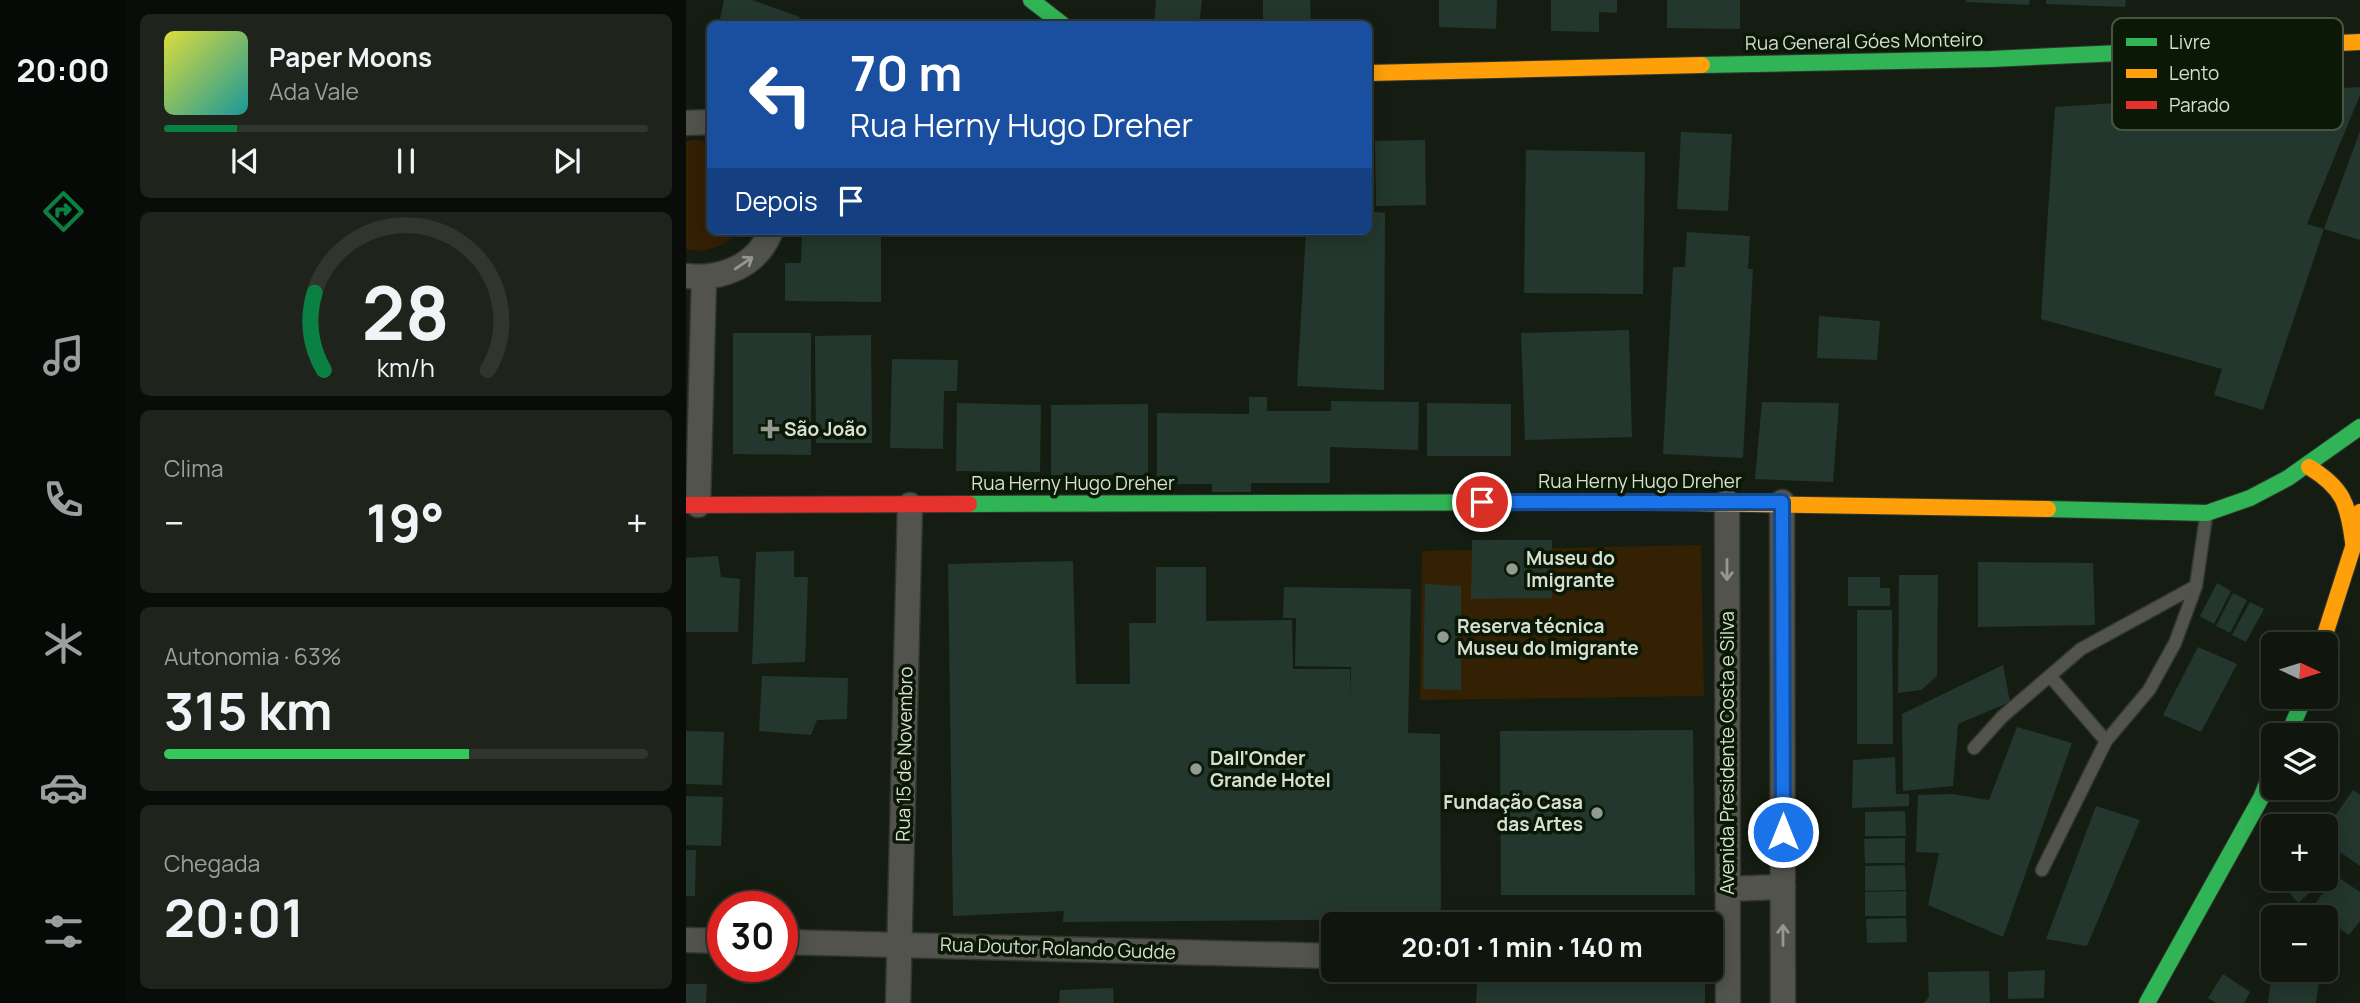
<!DOCTYPE html>
<html lang="pt">
<head>
<meta charset="utf-8">
<style>
	:root { --surface:#10160e; --page:#1e231c; --text:#f1f3f6; --muted:#9c9f9e; --line:#30352e; --accent:#0b8043 }
	body { margin:0; font-family:Manrope,sans-serif; background:var(--page); color:var(--text); height:100vh; display:flex; flex-direction:column; font-size:26px; white-space:nowrap }
	* { box-sizing:border-box; margin:0 }
	p { font-size:23px; color:var(--muted) }
	.icon { flex:none; width:38px; height:38px; fill:none; stroke:currentColor; stroke-width:2; stroke-linecap:round; stroke-linejoin:round }
	.map { position:relative; flex:1; overflow:hidden }
	.side { display:flex; flex-direction:column; gap:14px; padding:14px; background:#090c08; width:560px }
	.side>* { flex:none }
	.top-card { position:absolute; left:21px; top:21px; width:665px; height:214px; border-radius:10px; box-shadow:0 4px 18px #0003,0 0 0 2px var(--line); background:#1a4fa0; color:#fff; overflow:hidden }
	.needle { width:46px; rotate:94deg }
	.fabs { position:absolute; left:1575px; top:632px; display:grid; gap:14px }
	.fabs a { display:grid; place-items:center; width:77px; height:77px; border-radius:10px; background:var(--surface); box-shadow:0 4px 18px #0003,0 0 0 2px var(--line); font-size:35px }
	.speed { position:absolute; left:21px; top:891px; display:flex; gap:14px; font-size:35px; font-weight:700; text-align:center }
	.speed>* { display:grid; place-content:center; width:91px; height:91px; border-radius:50%; background:var(--surface); box-shadow:0 4px 18px #0003,0 0 0 2px var(--line); line-height:1 }
	.speed .limit { border:10px solid #d22; background:#fff; color:#111 }
	.pin { position:absolute; display:grid; place-items:center; width:60px; height:60px; color:#fff; margin:-30px; border:4px solid #fff; border-radius:50%; box-shadow:0 2px 7px #0007 }
	.me { position:absolute; width:77px; margin:-38px; rotate:0deg; stroke-linejoin:round; filter:drop-shadow(0 0 5px #0008) }
	.turn { display:flex; align-items:center; gap:24px; height:147px; padding:0 28px; font-size:32px }
	.turn .icon { width:91px; height:91px; stroke-width:2.5 }
	.turn b { display:block; font-size:49px; line-height:60px }
	.then { display:flex; align-items:center; height:66px; padding:0 28px; background:#0003; gap:14px; font-size:26px }
	.big { font-size:52px; font-weight:700; line-height:1.1 }
	.side .widget { flex:1; display:flex; flex-direction:column; justify-content:center; gap:10px; min-width:0; padding:0 24px; border-radius:10px; background:var(--page) }
	.side .dial { align-items:center; gap:0 }
	.dial svg { height:182px; overflow:visible; fill:none; stroke:var(--line); stroke-width:7; stroke-linecap:round; text-anchor:middle }
	.dial text { fill:var(--text); stroke:none }
	.song { display:flex; align-items:center; gap:21px }
	.cover { width:84px; height:84px; border-radius:10px; background:linear-gradient(135deg,hsl(60 70% 55%),hsl(180 70% 35%)) }
	.played { height:7px; border-radius:4px; background:linear-gradient(90deg,var(--accent) 15%,var(--line) 15%) }
	.keys { display:flex; justify-content:space-around; direction:ltr }
	.heat { display:flex; justify-content:space-between; align-items:center; font-size:38px; direction:ltr }
	.charge { height:10px; border-radius:5px; background:linear-gradient(90deg,#34c759 63%,var(--line) 0) }
	.trip { position:absolute; left:635px; top:912px; width:402px; height:70px; border-radius:10px; background:var(--surface); box-shadow:0 4px 18px #0003,0 0 0 2px var(--line); font-weight:700; line-height:70px; text-align:center }
	main { display:flex; flex:1; min-height:0 }
	.menu { display:flex; flex-direction:column; width:126px; justify-content:space-around; align-items:center; background:#060906; color:var(--muted) }
	.menu .icon { width:49px; height:49px }
	.menu .on { color:var(--accent) }
	.menu b { font-size:32px; color:var(--text) }
	.map>svg:first-child { display:block }
	.green { fill:#342003 }
	.building { fill:#23372e }
	.lines { fill:none; stroke-linecap:round; stroke-linejoin:round }
	.lane-casing { stroke:#31372e; stroke-width:15 }
	.street-casing { stroke:#31372e; stroke-width:27 }
	.fast-casing { stroke:#31372e; stroke-width:18 }
	.slow-casing { stroke:#31372e; stroke-width:18 }
	.jam-casing { stroke:#31372e; stroke-width:18 }
	.lane { stroke:#53534e; stroke-width:12 }
	.street { stroke:#53534e; stroke-width:24 }
	.fast { stroke:#30b455; stroke-width:16 }
	.slow { stroke:#ff9f0a; stroke-width:16 }
	.jam { stroke:#e5322d; stroke-width:16 }
	.oneway { stroke:#949990 }
	.route-casing { stroke:#114b97; stroke-width:18 }
	.route { stroke:#1a73e8; stroke-width:12 }
	.poi-dot { fill:#929b8f; stroke:#0a1805; stroke-width:2.5 }
	.labels { text-anchor:middle; dominant-baseline:central; stroke-width:7; stroke-linejoin:round; paint-order:stroke }
	.street-label { font-size:19px; fill:#d6dfd2; stroke:#0a1805 }
	.poi-label { font-size:19px; font-weight:bold; fill:#d6dfd2; stroke:#0a1805; text-anchor:start }
	.key { fill:#0a1805; stroke:#475442; stroke-width:2 }
	.key-label { font-size:19px; fill:#d6dfd2 }
</style>
</head>
<body>
<main>
<nav class="menu">
<b>20:00</b>
<svg class="icon on" aria-label="directions" viewBox="0 0 24 24"><path d="M12 3l9 9-9 9-9-9zM9 14v-3h6M13 9l2 2-2 2"/></svg>
<svg class="icon" aria-label="music" viewBox="0 0 24 24"><path d="M9 18V5l10-2v13"/><circle cx="6" cy="18" r="3"/><circle cx="16" cy="16" r="3"/></svg>
<svg class="icon" aria-label="phone" viewBox="0 0 24 24"><path d="M5 4h4l2 5-3 2q2 4 5 5l2-3 5 2v4C11 20 4 13 5 4z"/></svg>
<svg class="icon" aria-label="climate" viewBox="0 0 24 24"><path d="M12 3v18M4 7l16 10M4 17L20 7"/></svg>
<svg class="icon" aria-label="car" viewBox="0 0 24 24"><path d="M5 17H2v-5l4-1 3-4h7l3 4 3 1v5h-3M9 17h6M6 11h13"/><circle cx="7" cy="17" r="2"/><circle cx="17" cy="17" r="2"/></svg>
<svg class="icon" aria-label="filters" viewBox="0 0 24 24"><path d="M4 7h16M4 17h16"/><circle cx="9" cy="7" r="2"/><circle cx="15" cy="17" r="2"/></svg>
</nav>
<section class="side">
<div class="widget">
<div class="song"><i class="cover"></i><div><b>Paper Moons</b><p>Ada Vale</p></div></div>
<div class="played"></div>
<div class="keys"><svg class="icon" aria-label="previous" viewBox="0 0 24 24"><path d="M18 5L8 12l10 7zM5 5v14"/></svg><svg class="icon" aria-label="pause" viewBox="0 0 24 24"><path d="M8 5v14M16 5v14"/></svg><svg class="icon" aria-label="next" viewBox="0 0 24 24"><path d="M6 5l10 7-10 7zM19 5v14"/></svg></div>
</div>
<div class="widget dial"><svg viewBox="0 0 100 80">
<path d="M14 69A42 42 0 1 1 86 69"/>
<path d="M14 69A42 42 0 0 1 10 35" stroke="#0b8043"/>
<text x="50" y="56" font-size="32" font-weight="700">28</text>
<text x="50" y="72" font-size="11">km/h</text>
</svg></div>
<div class="widget"><p>Clima</p>
<div class="heat"><a>−</a><b class="big">19°</b><a>+</a></div>
</div>
<div class="widget"><p>Autonomia · 63%</p><b class="big">315 km</b><div class="charge"></div></div>
<div class="widget"><p>Chegada</p><b class="big">20:01</b></div>
</section>
<div class="map">
<svg width="1674" height="1003" viewBox="0 0 1674 1003">
	<rect width="100%" height="100%" fill="#151d12"/>
	<g class="green">
		<path d="M9,140L24,142V231H53C39,246 21,254 0,249V141Z"/>
		<polygon points="1015,545 1018,696 734,700 736,551"/>
	</g>
	<g class="building">
		<polygon points="38,0 66,0 114,17 112,24 33,24"/>
		<polygon points="470,0 516,0 513,24 468,24"/>
		<polygon points="577,0 624,0 625,24 577,24"/>
		<polygon points="753,0 811,0 810,29 753,27"/>
		<polygon points="865,0 931,0 931,13 913,12 913,32 865,31"/>
		<polygon points="981,0 1054,0 1054,29 981,28"/>
		<polygon points="1280,0 1344,0 1343,5 1280,2"/>
		<polygon points="1360,0 1440,0 1439,7 1360,4"/>
		<polygon points="1674,87 1674,95 1621,224 1638,229 1577,410 1528,395 1536,369 1355,319 1369,107"/>
		<polygon points="1674,131 1674,240 1638,229"/>
		<polygon points="995,132 1046,134 1042,211 991,209"/>
		<polygon points="739,140 740,205 690,206 689,141"/>
		<polygon points="840,150 959,152 957,294 838,293"/>
		<polygon points="682,211 699,213 698,390 611,386 620,231 682,231"/>
		<polygon points="116,232 195,233 195,302 99,301 99,263 115,263"/>
		<polygon points="1001,232 1064,236 1062,269 1067,269 1057,458 977,454 987,267 999,267"/>
		<polygon points="1133,316 1194,321 1191,360 1131,358"/>
		<polygon points="943,330 946,437 839,440 835,333"/>
		<polygon points="47,333 125,333 125,455 47,454"/>
		<polygon points="185,335 186,443 130,443 129,336"/>
		<polygon points="206,359 272,360 271,391 258,391 257,449 204,448"/>
		<polygon points="563,397 581,397 581,411 645,411 645,401 733,402 732,450 644,447 644,483 565,483 565,492 526,492 526,484 471,484 471,413 563,414"/>
		<polygon points="1076,402 1153,403 1147,482 1069,479"/>
		<polygon points="271,403 355,405 354,472 270,471"/>
		<polygon points="741,403 825,404 825,456 741,456"/>
		<polygon points="462,404 462,475 365,475 365,405"/>
		<polygon points="786,540 866,540 866,598 785,599"/>
		<polygon points="108,551 108,577 122,577 119,662 66,664 70,552"/>
		<polygon points="32,556 35,577 54,579 52,632 0,632 0,558"/>
		<polygon points="387,561 390,684 444,684 443,623 470,623 470,567 520,567 520,621 606,620 607,669 664,669 664,699 665,667 609,666 610,618 597,618 598,587 725,589 722,733 754,734 755,919 377,922 378,911 267,916 262,564"/>
		<polygon points="1292,562 1407,563 1409,625 1292,627"/>
		<polygon points="1213,575 1252,575 1251,676 1235,690 1212,693"/>
		<polygon points="1162,577 1194,577 1194,588 1204,588 1204,606 1162,606"/>
		<polygon points="1531,583 1545,591 1528,624 1514,616"/>
		<polygon points="739,584 775,586 775,690 737,689"/>
		<polygon points="1547,593 1561,600 1544,633 1530,626"/>
		<polygon points="1564,602 1578,609 1560,642 1546,635"/>
		<polygon points="1171,610 1206,610 1207,744 1171,744"/>
		<polygon points="1512,647 1551,664 1515,732 1477,715"/>
		<polygon points="1317,665 1324,702 1272,724 1267,786 1217,791 1216,714"/>
		<polygon points="76,676 162,678 161,719 131,720 125,735 73,731"/>
		<polygon points="1331,727 1386,743 1317,937 1242,905 1253,853 1230,852 1232,795 1267,794 1303,800"/>
		<polygon points="1007,730 1009,895 815,895 814,731"/>
		<polygon points="0,731 38,732 36,785 0,784"/>
		<polygon points="1209,757 1210,794 1223,794 1223,806 1166,808 1167,760"/>
		<polygon points="1667,790 1674,795 1674,866 1640,842 1640,829"/>
		<polygon points="0,796 37,797 35,846 0,845"/>
		<polygon points="1410,806 1454,820 1401,946 1360,939"/>
		<polygon points="1219,811 1220,836 1179,836 1179,812"/>
		<polygon points="1219,838 1219,863 1179,863 1178,839"/>
		<polygon points="0,850 10,850 9,896 0,896"/>
		<polygon points="1640,863 1647,872 1612,903 1591,878 1640,878"/>
		<polygon points="1219,865 1220,890 1179,891 1179,866"/>
		<polygon points="1650,876 1674,892 1674,921 1663,935 1625,909"/>
		<polygon points="1220,891 1220,916 1179,916 1179,892"/>
		<polygon points="1587,907 1625,909 1624,917 1586,917"/>
		<polygon points="1220,918 1221,942 1181,943 1180,919"/>
		<polygon points="1586,918 1587,918 1587,949 1581,949"/>
		<polygon points="792,970 1019,970 1019,1003 790,1003"/>
		<polygon points="1359,970 1358,998 1322,999 1322,972"/>
		<polygon points="1586,970 1634,973 1630,1003 1582,1003"/>
		<polygon points="1303,971 1304,1003 1238,1003 1243,997 1242,972"/>
		<polygon points="1537,974 1564,992 1558,1003 1530,1003 1522,998"/>
		<polygon points="0,984 21,984 20,1003 0,1003"/>
		<polygon points="427,988 428,1003 373,1003 374,990"/>
	</g>
	<g class="lines">
		<defs>
			<g id="lane">
				<polyline points="1364,676 1420,741"/>
				<polyline points="1288,748 1316,717 1395,649 1510,586"/>
				<polyline points="1356,870 1420,741 1463,690 1489,643 1510,586 1520,517"/>
			</g>
			<g id="street">
				<polyline points="0,123 24,122"/>
				<path d="M0,276C36,280 71,266 85,231"/>
				<polyline points="1041,502 1042,1003"/>
				<polyline points="1096,502 1097,1003"/>
				<polyline points="12,505 18,278"/>
				<polyline points="1041,889 1097,887"/>
				<polyline points="0,940 37,941"/>
				<polyline points="96,942 648,956"/>
				<polyline points="212,1003 224,505"/>
			</g>
			<g id="fast">
				<polyline points="345,0 376,24"/>
				<polyline points="1016,65 1305,59 1479,51"/>
				<polyline points="283,504 950,502"/>
				<polyline points="1362,509 1521,513 1564,498 1602,478 1674,427"/>
				<polyline points="1602,735 1619,696"/>
				<polyline points="1461,1003 1575,798 1587,769"/>
			</g>
			<g id="slow">
				<polyline points="1479,51 1674,42"/>
				<polyline points="682,73 1016,65"/>
				<path d="M1623,467C1657,488 1662,503 1667,542"/>
				<polyline points="950,502 1362,509"/>
				<polyline points="1636,644 1668,544 1674,512"/>
			</g>
			<polyline id="jam" points="0,505 283,504"/>
		</defs>
		<use href="#lane" class="lane-casing"/>
		<use href="#street" class="street-casing"/>
		<use href="#fast" class="fast-casing"/>
		<use href="#slow" class="slow-casing"/>
		<use href="#jam" class="jam-casing"/>
		<use href="#lane" class="lane"/>
		<use href="#street" class="street"/>
		<use href="#fast" class="fast"/>
		<use href="#slow" class="slow"/>
		<use href="#jam" class="jam"/>
	</g>
	<defs><path id="oneway-shaft" d="M-6 0H5M1.5-3L5.5 0L1.5 3" fill="none" stroke-width="1.6" stroke-linecap="round" stroke-linejoin="round" transform="scale(1.75)"/></defs>
	<g class="oneway">
		<use href="#oneway-shaft" transform="translate(58 263) rotate(-34)"/>
		<use href="#oneway-shaft" transform="translate(1041 570) rotate(90)"/>
		<use href="#oneway-shaft" transform="translate(1097 935) rotate(-90)"/>
	</g>
	<g class="lines">
		<defs>
			<polyline id="route" points="796,502 1096,502 1097,832"/>
		</defs>
		<use href="#route" class="route-casing"/>
		<use href="#route" class="route"/>
	</g>
	<g class="poi-dot">
		<path d="M80.5 418.5h7v7h7v7h-7v7h-7v-7h-7v-7h7z"/>
		<circle cx="826" cy="569" r="7"/>
		<circle cx="757" cy="637" r="7"/>
		<circle cx="510" cy="769" r="7"/>
		<circle cx="911" cy="813" r="7"/>
	</g>
	<g class="labels">
		<g class="street-label">
			<text transform="translate(1178 41) rotate(-1)">Rua General Góes Monteiro</text>
			<text x="954" y="481">Rua Herny Hugo Dreher</text>
			<text x="387" y="483">Rua Herny Hugo Dreher</text>
			<text transform="translate(1041 753) rotate(-90)">Avenida Presidente Costa e Silva</text>
			<text transform="translate(218 754) rotate(-89)">Rua 15 de Novembro</text>
			<text transform="translate(372 948) rotate(2)">Rua Doutor Rolando Gudde</text>
		</g>
		<g class="poi-label">
			<text x="98" y="429">São João</text>
			<text x="840" y="558">Museu do<tspan x="840" dy="22">Imigrante</tspan></text>
			<text x="771" y="626">Reserva técnica<tspan x="771" dy="22">Museu do Imigrante</tspan></text>
			<text x="524" y="758">Dall'Onder<tspan x="524" dy="22">Grande Hotel</tspan></text>
			<text x="897" y="802" text-anchor="end">Fundação Casa<tspan x="897" dy="22">das Artes</tspan></text>
		</g>
	</g>
	<rect x="1426" y="18" width="231" height="112" rx="10" class="key"/>
	<rect x="1440" y="38" width="31" height="8" fill="#30b455"/>
	<rect x="1440" y="69" width="31" height="9" fill="#ff9f0a"/>
	<rect x="1440" y="101" width="31" height="8" fill="#e5322d"/>
	<g class="key-label">
		<text x="1483" y="49">Livre</text>
		<text x="1483" y="80">Lento</text>
		<text x="1483" y="112">Parado</text>
	</g>
</svg>
<div class="fabs">
<a><svg class="needle" viewBox="-14 -14 28 28"><path d="M0-13l5 13h-10z" fill="#e53935"/><path d="M0 13l5-13h-10z" fill="#9c9f9e"/></svg></a>
<a><svg class="icon" aria-label="layers" viewBox="0 0 24 24"><path d="M12 4l9 5-9 5-9-5zM3 14l9 5 9-5"/></svg></a>
<a>+</a>
<a>−</a>
</div>
<div class="speed"><div class="limit">30</div></div>
<div class="pin" style="left:796px;top:502px;background:#d93025"><svg class="icon" aria-label="arrive" viewBox="0 0 24 24"><path d="M6 21V4h12l-3 4 3 4H6"/></svg></div>
<svg class="me" style="left:1097px;top:832px" viewBox="-20 -20 40 40"><circle r="17" fill="#1a73e8" stroke="#fff" stroke-width="3"/><path d="M0-11L8 9 0 5-8 9z" fill="#fff"/></svg>
<div class="trip">20:01 · 1 min · 140 m</div>
<div class="top-card">
<div class="turn"><svg class="icon" aria-label="left" viewBox="0 0 24 24"><path d="M17 20v-9H6M10 6l-5 5 5 5"/></svg><div><b>70 m</b>Rua Herny Hugo Dreher</div></div>
<div class="then">Depois<svg class="icon" aria-label="arrive" viewBox="0 0 24 24"><path d="M6 21V4h12l-3 4 3 4H6"/></svg></div>
</div>
</div>
</main>
</body>
</html>
